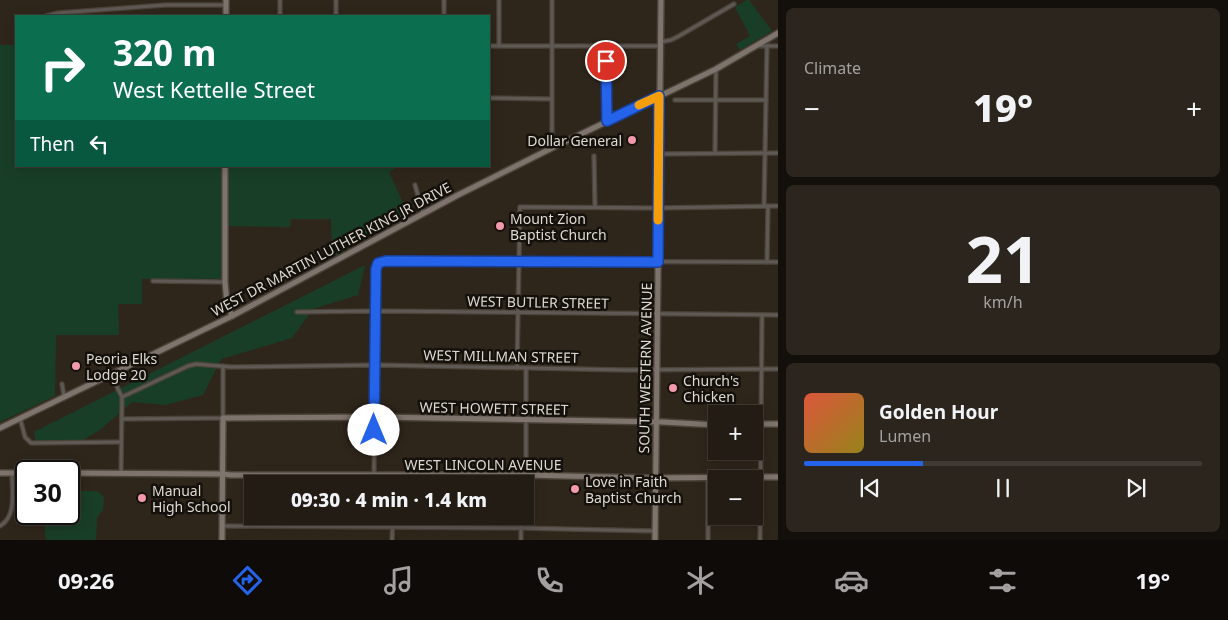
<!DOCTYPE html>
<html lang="en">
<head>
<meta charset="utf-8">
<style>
	:root { --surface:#231c14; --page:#2b251d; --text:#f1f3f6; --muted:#a3a1a0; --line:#403a34; --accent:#2563eb }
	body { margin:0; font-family:"Noto Sans",sans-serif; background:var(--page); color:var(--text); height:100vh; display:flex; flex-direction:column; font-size:19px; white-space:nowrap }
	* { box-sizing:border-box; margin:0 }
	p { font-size:16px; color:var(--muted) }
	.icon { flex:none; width:28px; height:28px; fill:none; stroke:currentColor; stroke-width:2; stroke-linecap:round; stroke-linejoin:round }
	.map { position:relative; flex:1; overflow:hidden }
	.details { display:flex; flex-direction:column; gap:8px; padding:8px; background:#130f0b; width:450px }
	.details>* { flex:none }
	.top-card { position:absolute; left:15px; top:15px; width:475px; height:152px; border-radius:0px; box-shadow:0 2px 12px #0003,0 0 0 1px var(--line); background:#0b6e4f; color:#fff; overflow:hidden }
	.fabs { position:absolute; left:708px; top:405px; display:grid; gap:10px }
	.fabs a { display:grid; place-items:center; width:55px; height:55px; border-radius:0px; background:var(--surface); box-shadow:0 2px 12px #0003,0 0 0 1px var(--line); font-size:25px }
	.speed { position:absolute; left:15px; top:460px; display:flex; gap:10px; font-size:25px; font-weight:700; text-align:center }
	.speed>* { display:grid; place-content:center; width:65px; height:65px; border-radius:50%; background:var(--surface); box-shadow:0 2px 12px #0003,0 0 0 1px var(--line); line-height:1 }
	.speed .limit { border:2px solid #111; border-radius:8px; background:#fff; color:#111 }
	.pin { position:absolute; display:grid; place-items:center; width:42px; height:42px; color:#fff; margin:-21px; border:2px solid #fff; border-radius:50%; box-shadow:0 1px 5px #0007 }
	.me { position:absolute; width:55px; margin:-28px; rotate:0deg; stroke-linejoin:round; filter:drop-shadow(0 0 4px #0008) }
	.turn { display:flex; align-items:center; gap:18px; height:105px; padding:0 15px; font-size:22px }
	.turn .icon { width:65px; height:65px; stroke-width:2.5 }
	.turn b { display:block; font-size:35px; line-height:42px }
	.then { display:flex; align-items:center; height:48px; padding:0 15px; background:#0003; gap:10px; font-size:19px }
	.big { font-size:38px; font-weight:800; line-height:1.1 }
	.details .card { flex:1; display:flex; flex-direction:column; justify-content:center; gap:8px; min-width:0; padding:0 18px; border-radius:8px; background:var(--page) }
	.details .dial { align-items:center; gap:0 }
	.dial b { font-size:65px; line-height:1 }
	.song { display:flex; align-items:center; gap:15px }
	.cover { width:60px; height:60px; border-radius:8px; background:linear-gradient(135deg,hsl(10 70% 55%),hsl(50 70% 35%)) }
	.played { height:5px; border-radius:2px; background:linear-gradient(90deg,var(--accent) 30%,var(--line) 30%) }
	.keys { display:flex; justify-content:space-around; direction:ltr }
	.heat { display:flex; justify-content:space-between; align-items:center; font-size:28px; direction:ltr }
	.trip { position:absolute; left:244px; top:475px; width:290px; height:50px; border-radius:0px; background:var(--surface); box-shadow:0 2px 12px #0003,0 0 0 1px var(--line); font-weight:800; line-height:50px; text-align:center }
	.dock { display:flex; height:80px; justify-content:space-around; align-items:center; background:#0e0b08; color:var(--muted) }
	.dock .icon { width:35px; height:35px }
	.dock .current { color:var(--accent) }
	.dock b { font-size:22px; color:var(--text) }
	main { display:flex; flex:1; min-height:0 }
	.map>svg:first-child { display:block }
	.green { fill:#193e27 }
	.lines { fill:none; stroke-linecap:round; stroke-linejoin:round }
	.street-casing { stroke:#4b4338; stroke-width:5.5 }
	.secondary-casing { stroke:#4b4338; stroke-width:8 }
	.street { stroke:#5f5955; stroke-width:3 }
	.secondary { stroke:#7e746d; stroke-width:5 }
	.route-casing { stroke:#184099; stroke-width:12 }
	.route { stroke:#2563eb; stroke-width:9 }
	.slow { stroke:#f59e0b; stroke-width:9 }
	.poi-dot { fill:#f29aac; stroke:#14100b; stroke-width:2 }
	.labels { text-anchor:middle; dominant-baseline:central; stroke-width:5; stroke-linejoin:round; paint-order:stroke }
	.poi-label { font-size:14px; fill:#dfd9d2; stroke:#14100b; text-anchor:start }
	.street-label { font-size:14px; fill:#dfd9d2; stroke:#14100b }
</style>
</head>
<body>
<main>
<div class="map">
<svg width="778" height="540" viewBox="0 0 778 540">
	<rect width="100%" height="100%" fill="#2f261b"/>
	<g class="green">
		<polygon points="747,0 749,0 772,31 740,50 736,44 750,36 735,7"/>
		<polygon points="0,45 16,45 16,166 400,166 389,172 408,214 332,258 331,219 291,219 290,227 222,226 222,279 142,279 142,304 118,304 119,335 56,335 55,396 0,422"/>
		<polygon points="365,265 358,295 313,309 292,338 221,359 203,395 165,405 132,402 100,430 75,445 36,444 34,432"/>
		<polygon points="69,491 97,491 104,497 103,510 97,518 96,540 47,540 45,537 45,514 69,514"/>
	</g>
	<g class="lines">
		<defs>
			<g id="street">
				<polyline points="46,16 58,13 165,5 226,5"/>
				<polyline points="280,16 280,0"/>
				<polyline points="336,16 336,0"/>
				<polyline points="444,16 444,0"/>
				<polyline points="660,42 671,40 679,36 734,4"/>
				<polyline points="489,46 660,46"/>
				<polyline points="499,46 499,0"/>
				<polyline points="606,46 607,121"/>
				<polyline points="756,46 778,46"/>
				<polyline points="489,98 551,99"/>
				<polyline points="675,100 766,100"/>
				<polyline points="552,148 552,0"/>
				<polyline points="715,153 716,69"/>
				<polyline points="659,154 778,153"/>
				<polyline points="594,156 595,207"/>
				<polyline points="415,185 423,213"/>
				<polyline points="764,206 767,46"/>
				<polyline points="767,262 768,206"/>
				<polyline points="153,281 225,282"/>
				<polyline points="297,312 376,311 778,315"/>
				<polyline points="517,368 520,207 658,208 778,206"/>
				<polyline points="526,368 526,475"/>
				<polyline points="111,375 122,397 121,473"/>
				<polyline points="62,384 64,396"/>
				<polyline points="122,397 188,366 196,364 231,367 379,365 625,370 778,369"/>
				<polyline points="20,418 25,437 31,443 121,442"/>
				<polyline points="122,419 223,418 223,366"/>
				<polyline points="374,474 376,270 378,263 386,261 778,262"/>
				<polyline points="393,484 393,475"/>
				<polyline points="521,484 522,475"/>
				<path d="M0,526C17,516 12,491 12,473"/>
				<polyline points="222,526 521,528 655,531"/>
				<polyline points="392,540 393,516"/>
				<polyline points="521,540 521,516"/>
				<polyline points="708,540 708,478"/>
				<polyline points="760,540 762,315"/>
			</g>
			<g id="secondary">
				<polyline points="226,16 226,0"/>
				<polyline points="225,166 225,282 227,304 232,316"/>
				<polyline points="754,424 778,424"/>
				<polyline points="0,428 232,316 458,195 552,148 716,69 778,33"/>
				<polyline points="0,473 26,473"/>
				<polyline points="69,473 223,474 231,475 526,475 649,478 778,477"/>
				<polyline points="222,540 223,418 375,417 663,422 716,425"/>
				<polyline points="655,540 661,0"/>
			</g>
		</defs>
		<use href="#street" class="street-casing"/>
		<use href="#secondary" class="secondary-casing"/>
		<use href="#street" class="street"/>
		<use href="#secondary" class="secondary"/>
	</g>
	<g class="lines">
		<defs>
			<polyline id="route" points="374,430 376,269 378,263 386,261 658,262 659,96 607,121 606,61"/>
		</defs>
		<use href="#route" class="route-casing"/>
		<use href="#route" class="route"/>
		<polyline class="slow" points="639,105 659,96 658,220"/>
	</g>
	<g class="poi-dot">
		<circle cx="632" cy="140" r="5"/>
		<circle cx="500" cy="226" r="5"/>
		<circle cx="76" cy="366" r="5"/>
		<circle cx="673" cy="388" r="5"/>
		<circle cx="575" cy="489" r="5"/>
		<circle cx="142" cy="498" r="5"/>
	</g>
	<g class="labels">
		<g class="poi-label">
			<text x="622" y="140" text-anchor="end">Dollar General</text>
			<text x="510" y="218">Mount Zion<tspan x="510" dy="16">Baptist Church</tspan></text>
			<text x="86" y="358">Peoria Elks<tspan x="86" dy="16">Lodge 20</tspan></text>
			<text x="683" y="380">Church's<tspan x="683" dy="16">Chicken</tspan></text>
			<text x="585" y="481">Love in Faith<tspan x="585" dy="16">Baptist Church</tspan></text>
			<text x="152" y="490">Manual<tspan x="152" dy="16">High School</tspan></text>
		</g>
		<g class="street-label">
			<text transform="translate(331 249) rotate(-28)">WEST DR MARTIN LUTHER KING JR DRIVE</text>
			<text transform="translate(538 302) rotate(1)">WEST BUTLER STREET</text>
			<text transform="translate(501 356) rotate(1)">WEST MILLMAN STREET</text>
			<text transform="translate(645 368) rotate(-89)">SOUTH WESTERN AVENUE</text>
			<text transform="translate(494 408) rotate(1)">WEST HOWETT STREET</text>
			<text x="483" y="464">WEST LINCOLN AVENUE</text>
		</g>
	</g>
</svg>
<div class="fabs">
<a>+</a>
<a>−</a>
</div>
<div class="speed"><div class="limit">30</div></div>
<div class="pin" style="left:606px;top:61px;background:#d93025"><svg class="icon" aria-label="arrive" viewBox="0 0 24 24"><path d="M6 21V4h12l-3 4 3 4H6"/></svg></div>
<svg class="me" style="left:374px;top:430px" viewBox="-20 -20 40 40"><circle r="19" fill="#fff"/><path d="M0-13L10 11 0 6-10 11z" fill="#2563eb"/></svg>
<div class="trip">09:30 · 4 min · 1.4 km</div>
<div class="top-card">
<div class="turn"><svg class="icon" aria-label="right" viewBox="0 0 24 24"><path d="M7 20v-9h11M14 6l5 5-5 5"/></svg><div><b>320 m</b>West Kettelle Street</div></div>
<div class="then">Then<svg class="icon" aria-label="left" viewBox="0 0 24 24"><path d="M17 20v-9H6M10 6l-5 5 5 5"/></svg></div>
</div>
</div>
<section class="details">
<div class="card"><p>Climate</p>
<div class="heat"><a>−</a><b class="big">19°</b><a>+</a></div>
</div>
<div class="card dial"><b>21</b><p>km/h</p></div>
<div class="card">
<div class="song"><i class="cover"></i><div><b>Golden Hour</b><p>Lumen</p></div></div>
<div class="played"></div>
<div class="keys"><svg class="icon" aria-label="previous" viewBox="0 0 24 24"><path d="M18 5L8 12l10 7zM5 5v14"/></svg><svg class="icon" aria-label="pause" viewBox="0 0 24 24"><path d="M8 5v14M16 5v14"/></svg><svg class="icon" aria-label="next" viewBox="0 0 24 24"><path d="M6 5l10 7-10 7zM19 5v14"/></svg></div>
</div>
</section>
</main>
<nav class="dock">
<b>09:26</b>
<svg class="icon current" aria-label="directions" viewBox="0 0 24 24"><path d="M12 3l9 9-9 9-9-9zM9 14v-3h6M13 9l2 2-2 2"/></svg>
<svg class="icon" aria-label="music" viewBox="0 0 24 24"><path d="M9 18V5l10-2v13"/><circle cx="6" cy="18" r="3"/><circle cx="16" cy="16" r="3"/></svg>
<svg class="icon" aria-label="phone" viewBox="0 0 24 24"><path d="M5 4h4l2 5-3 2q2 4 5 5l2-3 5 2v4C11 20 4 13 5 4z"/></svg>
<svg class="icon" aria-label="climate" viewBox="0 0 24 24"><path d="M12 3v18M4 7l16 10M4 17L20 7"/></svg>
<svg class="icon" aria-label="car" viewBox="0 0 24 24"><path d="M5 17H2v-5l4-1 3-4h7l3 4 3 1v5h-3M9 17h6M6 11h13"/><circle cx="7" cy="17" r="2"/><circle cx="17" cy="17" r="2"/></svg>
<svg class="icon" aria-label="filters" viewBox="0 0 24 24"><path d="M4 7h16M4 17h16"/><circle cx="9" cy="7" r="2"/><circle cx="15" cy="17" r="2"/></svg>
<b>19°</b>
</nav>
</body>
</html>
